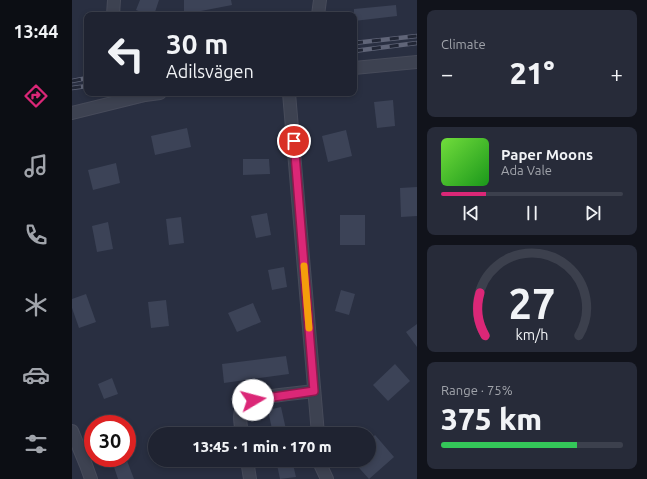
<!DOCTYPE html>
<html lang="en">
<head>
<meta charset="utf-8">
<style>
	:root { --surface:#1f2331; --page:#272b39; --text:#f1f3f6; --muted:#a1a4ab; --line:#3c404d; --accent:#db2777 }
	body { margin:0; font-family:Ubuntu,sans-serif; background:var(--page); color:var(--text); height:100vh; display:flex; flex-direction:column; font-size:15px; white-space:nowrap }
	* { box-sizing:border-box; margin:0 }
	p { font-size:13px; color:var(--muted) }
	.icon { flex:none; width:22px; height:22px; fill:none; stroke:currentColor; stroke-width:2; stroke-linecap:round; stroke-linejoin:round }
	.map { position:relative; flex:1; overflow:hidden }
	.panel { display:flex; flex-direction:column; gap:10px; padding:10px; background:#11131b; width:230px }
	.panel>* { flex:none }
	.hud { position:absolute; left:12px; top:12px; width:273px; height:84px; border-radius:8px; box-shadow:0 2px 6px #0003,0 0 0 1px var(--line); background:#1f2331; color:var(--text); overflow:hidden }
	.speed { position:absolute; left:12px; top:415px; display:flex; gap:8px; font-size:20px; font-weight:700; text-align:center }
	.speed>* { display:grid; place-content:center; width:52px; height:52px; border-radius:50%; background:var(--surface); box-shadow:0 2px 6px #0003,0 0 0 1px var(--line); line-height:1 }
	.speed .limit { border:6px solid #d22; background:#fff; color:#111 }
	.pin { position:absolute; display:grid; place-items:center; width:34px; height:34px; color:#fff; margin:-17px; border:2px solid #fff; border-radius:50%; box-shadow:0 1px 4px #0007 }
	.me { position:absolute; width:44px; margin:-22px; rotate:82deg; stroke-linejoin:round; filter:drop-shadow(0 0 3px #0008) }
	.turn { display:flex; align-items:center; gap:14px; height:84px; padding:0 16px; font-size:18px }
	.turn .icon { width:52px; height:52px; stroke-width:2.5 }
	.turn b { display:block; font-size:28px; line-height:34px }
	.big { font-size:30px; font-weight:800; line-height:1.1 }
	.panel .card { flex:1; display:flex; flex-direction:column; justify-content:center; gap:6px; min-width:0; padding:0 14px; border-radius:8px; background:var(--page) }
	.panel .dial { align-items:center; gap:0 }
	.dial svg { height:104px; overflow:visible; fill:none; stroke:var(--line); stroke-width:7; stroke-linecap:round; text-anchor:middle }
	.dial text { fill:var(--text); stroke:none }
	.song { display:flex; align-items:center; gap:12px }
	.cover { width:48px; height:48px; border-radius:6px; background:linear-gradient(135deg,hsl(100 70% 55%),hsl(120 70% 35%)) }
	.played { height:4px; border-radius:2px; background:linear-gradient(90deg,var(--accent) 25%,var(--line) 25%) }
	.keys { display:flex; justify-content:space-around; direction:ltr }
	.heat { display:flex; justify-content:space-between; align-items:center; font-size:22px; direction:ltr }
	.charge { height:6px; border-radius:3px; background:linear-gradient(90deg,#34c759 75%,var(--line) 0) }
	.trip { position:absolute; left:76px; top:427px; width:228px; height:40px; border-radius:20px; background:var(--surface); box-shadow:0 2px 6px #0003,0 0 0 1px var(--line); font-weight:800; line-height:40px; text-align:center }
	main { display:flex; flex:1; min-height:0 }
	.tabs { display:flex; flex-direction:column; width:72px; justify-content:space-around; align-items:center; background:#0c0e14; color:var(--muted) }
	.tabs .icon { width:28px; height:28px }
	.tabs .on { color:var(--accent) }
	.tabs b { font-size:18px; color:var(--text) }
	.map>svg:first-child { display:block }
	.building { fill:#3c4357 }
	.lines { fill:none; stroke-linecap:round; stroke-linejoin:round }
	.minor-casing { stroke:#474b5a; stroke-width:14 }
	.minor { stroke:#3d4251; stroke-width:12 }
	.rail-casing { stroke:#606578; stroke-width:4.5 }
	.rail { stroke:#222736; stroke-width:3; stroke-dasharray:9; stroke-linecap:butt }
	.route-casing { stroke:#8e194d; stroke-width:10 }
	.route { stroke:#db2777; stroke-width:7 }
	.slow { stroke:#f59e0b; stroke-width:7 }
</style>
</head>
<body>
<main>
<nav class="tabs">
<b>13:44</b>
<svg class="icon on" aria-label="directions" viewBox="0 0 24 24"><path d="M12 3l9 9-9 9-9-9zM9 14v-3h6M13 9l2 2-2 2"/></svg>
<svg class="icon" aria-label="music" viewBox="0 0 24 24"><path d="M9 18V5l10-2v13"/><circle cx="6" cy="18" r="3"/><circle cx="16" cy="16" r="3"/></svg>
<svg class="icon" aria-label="phone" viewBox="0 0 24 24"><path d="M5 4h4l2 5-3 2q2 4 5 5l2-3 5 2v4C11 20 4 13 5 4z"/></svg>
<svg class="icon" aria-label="climate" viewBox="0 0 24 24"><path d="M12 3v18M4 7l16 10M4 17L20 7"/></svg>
<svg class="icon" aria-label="car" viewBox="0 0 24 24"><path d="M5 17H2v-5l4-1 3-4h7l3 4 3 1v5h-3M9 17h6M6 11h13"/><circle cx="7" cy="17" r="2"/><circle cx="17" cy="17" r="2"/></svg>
<svg class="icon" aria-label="filters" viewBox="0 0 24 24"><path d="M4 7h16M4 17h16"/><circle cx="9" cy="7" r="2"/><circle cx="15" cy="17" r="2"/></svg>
</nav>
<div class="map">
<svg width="345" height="479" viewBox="0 0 345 479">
	<rect width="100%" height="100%" fill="#292f41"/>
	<g class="building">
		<polygon points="68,0 87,0 82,15 76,15 64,10"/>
		<polygon points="112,0 159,0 160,5 129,11 129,15 112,15"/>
		<polygon points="324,5 325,16 282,21 282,9"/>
		<polygon points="321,100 323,126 305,128 302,102"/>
		<polygon points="115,128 119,147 83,155 79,136"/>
		<polygon points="274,130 280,156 256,162 250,136"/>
		<polygon points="171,159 197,159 198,174 171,175"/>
		<polygon points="44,163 48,183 21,190 16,170"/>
		<polygon points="345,187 345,216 329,217 328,188"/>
		<polygon points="195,213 199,235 184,238 179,216"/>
		<rect x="268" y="215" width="25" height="30"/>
		<polygon points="109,217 112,243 97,245 94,219"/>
		<polygon points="36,222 41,249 25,252 20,226"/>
		<polygon points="212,267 215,287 200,290 196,270"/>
		<polygon points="269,290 283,294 277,315 263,311"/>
		<polygon points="14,294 24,322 7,328 0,308 0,299"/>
		<polygon points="94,300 97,326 79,328 76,302"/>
		<polygon points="181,303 189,322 165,332 156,313"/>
		<polygon points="345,324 345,347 334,332"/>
		<polygon points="214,356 217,374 152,383 150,364"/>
		<polygon points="323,364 338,381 316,401 301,385"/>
		<polygon points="40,378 46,394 32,399 26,384"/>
		<polygon points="209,407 215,434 201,434 196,410"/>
		<polygon points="303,435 322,457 297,479 280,460 297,460 297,441"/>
		<polygon points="39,458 54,458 62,479 46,479"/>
		<polygon points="204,460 220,460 224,477 208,479"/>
	</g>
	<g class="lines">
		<defs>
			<g id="minor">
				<polyline points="41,15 42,0"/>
				<polyline points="246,15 248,0"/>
				<polyline points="282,68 345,62"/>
				<polyline points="217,93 246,434"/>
				<polyline points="0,113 73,95 88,93"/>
				<polyline points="0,431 14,465 19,479"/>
				<path d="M170,434C169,426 165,411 173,404C181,396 228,393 242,391"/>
				<polyline points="175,460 178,479"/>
				<polyline points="248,460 248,464 255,479"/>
			</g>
		</defs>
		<use href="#minor" class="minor-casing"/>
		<use href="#minor" class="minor"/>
		<defs>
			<g id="rail">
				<polyline points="282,43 345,36"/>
				<polyline points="282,51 345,43"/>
				<polyline points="0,81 15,78"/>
				<polyline points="0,88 15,86"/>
			</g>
		</defs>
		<use href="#rail" class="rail-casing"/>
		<use href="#rail" class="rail"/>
	</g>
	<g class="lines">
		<defs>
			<polyline id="route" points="181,400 242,391 222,141"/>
		</defs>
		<use href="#route" class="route-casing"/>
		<use href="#route" class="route"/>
		<polyline class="slow" points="232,266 237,328"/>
	</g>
</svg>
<div class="speed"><div class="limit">30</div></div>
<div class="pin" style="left:222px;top:141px;background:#d93025"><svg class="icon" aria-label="arrive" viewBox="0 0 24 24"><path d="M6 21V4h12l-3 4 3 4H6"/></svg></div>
<svg class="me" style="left:181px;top:400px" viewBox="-20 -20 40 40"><circle r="19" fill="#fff"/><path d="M0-13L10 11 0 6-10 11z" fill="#db2777"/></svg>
<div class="trip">13:45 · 1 min · 170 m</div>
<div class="hud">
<div class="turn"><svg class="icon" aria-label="left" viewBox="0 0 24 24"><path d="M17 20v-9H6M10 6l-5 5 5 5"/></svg><div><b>30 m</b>Adilsvägen</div></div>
</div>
</div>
<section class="panel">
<div class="card"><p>Climate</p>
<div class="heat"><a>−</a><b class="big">21°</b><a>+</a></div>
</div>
<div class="card">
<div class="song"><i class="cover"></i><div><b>Paper Moons</b><p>Ada Vale</p></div></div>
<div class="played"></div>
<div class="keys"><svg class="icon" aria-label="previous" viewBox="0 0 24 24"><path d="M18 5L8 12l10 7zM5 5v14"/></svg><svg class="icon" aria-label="pause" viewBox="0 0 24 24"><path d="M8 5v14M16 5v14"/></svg><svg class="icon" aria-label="next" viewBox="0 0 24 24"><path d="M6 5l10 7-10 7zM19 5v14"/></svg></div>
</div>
<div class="card dial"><svg viewBox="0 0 100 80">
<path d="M14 69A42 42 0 1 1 86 69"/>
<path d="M14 69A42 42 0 0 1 10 36" stroke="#db2777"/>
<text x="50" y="56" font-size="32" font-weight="700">27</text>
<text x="50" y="72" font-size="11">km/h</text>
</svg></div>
<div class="card"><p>Range · 75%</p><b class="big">375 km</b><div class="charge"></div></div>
</section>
</main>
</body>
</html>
